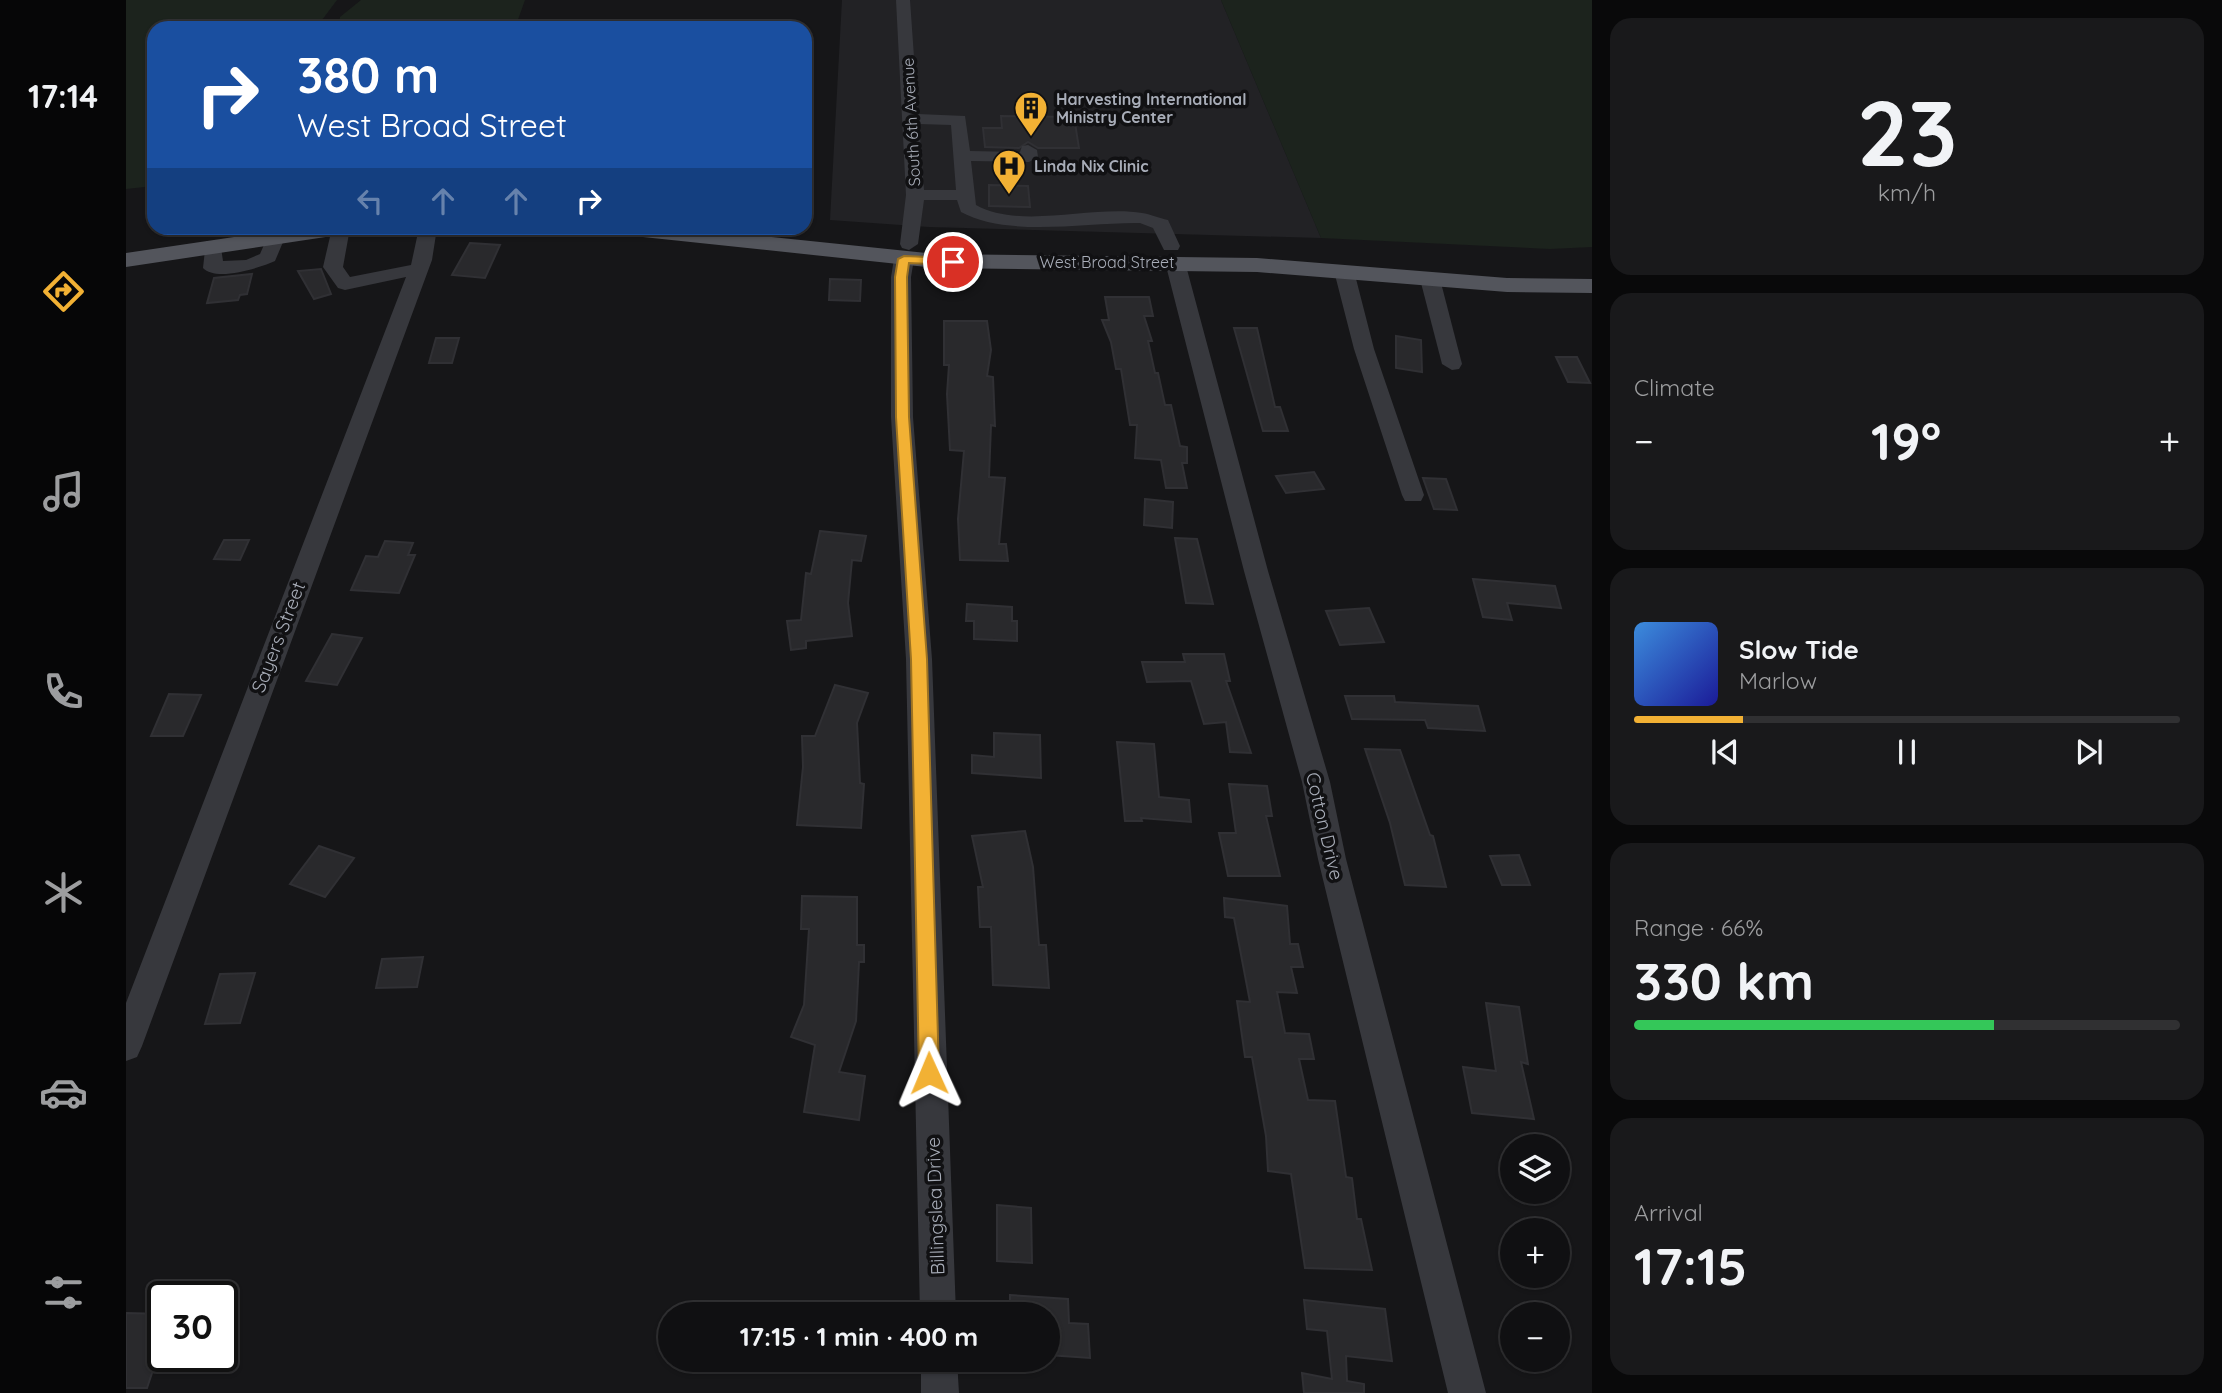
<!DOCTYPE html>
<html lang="en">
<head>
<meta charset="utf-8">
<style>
	:root { --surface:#101012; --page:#19191b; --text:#f1f3f6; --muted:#9c9d9f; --line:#303032; --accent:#f2b134 }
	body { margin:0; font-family:Quicksand,sans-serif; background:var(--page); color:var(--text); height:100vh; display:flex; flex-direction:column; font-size:26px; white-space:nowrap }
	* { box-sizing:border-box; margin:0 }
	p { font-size:23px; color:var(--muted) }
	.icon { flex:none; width:38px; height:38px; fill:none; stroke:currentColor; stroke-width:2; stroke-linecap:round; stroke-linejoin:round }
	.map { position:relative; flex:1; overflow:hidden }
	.details { display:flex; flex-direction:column; gap:18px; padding:18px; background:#09090a; width:630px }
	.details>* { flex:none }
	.hud { position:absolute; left:21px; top:21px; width:665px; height:214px; border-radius:21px; box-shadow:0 2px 5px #0004,0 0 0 2px var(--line); background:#1a4fa0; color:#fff; overflow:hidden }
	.buttons { position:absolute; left:1374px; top:1134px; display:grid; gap:14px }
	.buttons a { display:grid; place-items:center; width:70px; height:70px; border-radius:50%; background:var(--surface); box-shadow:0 2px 5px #0004,0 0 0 2px var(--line); font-size:35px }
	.speed { position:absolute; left:21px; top:1281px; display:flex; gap:14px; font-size:35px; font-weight:700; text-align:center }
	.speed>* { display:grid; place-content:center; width:91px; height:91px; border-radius:50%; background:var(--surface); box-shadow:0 2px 5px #0004,0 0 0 2px var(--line); line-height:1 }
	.speed .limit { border:4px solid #111; border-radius:10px; background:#fff; color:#111 }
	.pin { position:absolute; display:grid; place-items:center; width:60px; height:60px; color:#fff; margin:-30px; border:4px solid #fff; border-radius:50%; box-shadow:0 2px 7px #0007 }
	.me { position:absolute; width:77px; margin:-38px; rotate:359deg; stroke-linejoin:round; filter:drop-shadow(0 0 5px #0008) }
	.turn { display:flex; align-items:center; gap:24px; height:147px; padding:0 35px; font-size:32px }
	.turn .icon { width:91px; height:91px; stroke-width:2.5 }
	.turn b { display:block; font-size:49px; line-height:60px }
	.lanes { display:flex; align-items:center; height:66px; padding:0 35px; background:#0003; justify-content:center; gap:35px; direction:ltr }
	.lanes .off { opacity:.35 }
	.big { font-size:52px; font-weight:700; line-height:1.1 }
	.details .card { flex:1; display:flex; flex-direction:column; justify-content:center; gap:10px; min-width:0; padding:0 24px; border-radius:21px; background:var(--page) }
	.details .dial { align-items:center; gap:0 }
	.dial b { font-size:91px; line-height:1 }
	.song { display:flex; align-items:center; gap:21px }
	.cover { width:84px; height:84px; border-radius:10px; background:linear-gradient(135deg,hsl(210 70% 55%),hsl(240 70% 35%)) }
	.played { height:7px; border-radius:4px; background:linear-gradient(90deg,var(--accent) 20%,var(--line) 20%) }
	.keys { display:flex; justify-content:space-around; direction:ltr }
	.heat { display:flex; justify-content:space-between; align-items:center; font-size:38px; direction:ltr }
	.charge { height:10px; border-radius:5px; background:linear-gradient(90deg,#34c759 66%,var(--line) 0) }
	.trip { position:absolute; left:532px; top:1302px; width:402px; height:70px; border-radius:35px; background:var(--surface); box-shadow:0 2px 5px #0004,0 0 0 2px var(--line); font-weight:700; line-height:70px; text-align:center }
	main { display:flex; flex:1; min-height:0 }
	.dock { display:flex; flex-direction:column; width:126px; justify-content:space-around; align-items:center; background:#060607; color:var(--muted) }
	.dock .icon { width:49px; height:49px }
	.dock .selected { color:var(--accent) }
	.dock b { font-size:32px; color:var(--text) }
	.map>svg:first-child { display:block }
	.built { fill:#222225 }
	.green { fill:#1c231d }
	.building { fill:#29292c; stroke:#303034; stroke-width:2 }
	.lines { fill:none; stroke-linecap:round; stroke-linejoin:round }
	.minor { fill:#37383d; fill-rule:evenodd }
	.major { fill:#53555c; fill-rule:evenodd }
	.route { fill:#f2b134; stroke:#9d7322; stroke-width:2 }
	.labels { text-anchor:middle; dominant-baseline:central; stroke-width:7; stroke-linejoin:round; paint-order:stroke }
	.far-poi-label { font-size:16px; font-weight:bold; fill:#a8adb8; stroke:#111113; text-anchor:start }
	.far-street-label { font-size:16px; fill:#a8adb8; stroke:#111113 }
	.street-label { font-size:19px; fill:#a8adb8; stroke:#111113 }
</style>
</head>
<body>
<main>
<nav class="dock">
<b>17:14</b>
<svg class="icon selected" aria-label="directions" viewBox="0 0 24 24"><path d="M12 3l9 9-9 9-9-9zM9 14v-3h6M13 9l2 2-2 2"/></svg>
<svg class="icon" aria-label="music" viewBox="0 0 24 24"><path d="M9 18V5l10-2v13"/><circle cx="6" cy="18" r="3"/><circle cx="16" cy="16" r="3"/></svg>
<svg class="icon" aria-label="phone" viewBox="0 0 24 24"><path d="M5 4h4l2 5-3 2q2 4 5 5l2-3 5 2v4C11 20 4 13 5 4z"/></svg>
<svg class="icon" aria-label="climate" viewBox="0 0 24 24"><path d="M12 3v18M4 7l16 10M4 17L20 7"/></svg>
<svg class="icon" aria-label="car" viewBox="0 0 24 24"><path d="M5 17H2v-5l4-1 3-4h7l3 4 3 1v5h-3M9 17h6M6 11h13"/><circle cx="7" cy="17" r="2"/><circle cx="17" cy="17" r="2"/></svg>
<svg class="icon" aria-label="filters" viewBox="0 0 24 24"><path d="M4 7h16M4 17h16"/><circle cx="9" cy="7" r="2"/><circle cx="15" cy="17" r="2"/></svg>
</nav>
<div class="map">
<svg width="1466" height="1393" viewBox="0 0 1466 1393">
	<rect width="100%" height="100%" fill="#161618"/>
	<polygon class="built" points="716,0 1095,0 1195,238 803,227 704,220"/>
	<g class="green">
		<polygon points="0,0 211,0 190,28 28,28 28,186 0,189"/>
		<polygon points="235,0 399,0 389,28 212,28 214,17"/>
		<polygon points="1095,0 1466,0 1466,247 1424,249 1195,238"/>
	</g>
	<g class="building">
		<polygon points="875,116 948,117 953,148 912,148 902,142 893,148 859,147 857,128 876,128"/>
		<polygon points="863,185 902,186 904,207 863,206"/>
		<polygon points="344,243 374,245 359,278 326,275"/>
		<polygon points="195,269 205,294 188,299 172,271"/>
		<polygon points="126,274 121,294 114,295 112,300 81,303 88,278"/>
		<polygon points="704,279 735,280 734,301 703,300"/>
		<polygon points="979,297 1023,297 1027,316 1018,316 1026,341 1022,341 1029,373 1032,373 1039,405 1045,405 1054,446 1061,447 1061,463 1056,463 1061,488 1040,488 1035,460 1009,458 1011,425 1004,425 995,369 990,369 985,342 976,320 983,320"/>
		<polygon points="818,321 861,321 865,350 861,376 867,377 869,426 865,425 863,477 879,478 873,544 880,544 882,561 834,560 832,519 838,451 824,450 821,394 823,365 818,365"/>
		<polygon points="1108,328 1131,328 1149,407 1154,407 1162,431 1137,431"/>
		<polygon points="1270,336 1295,340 1296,372 1270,368"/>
		<polygon points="310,338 333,338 326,363 303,363"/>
		<polygon points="1430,357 1451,357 1464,383 1442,382"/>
		<polygon points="1188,472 1198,489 1160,493 1150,476"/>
		<polygon points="1297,478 1320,479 1331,510 1308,509"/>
		<polygon points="1019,499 1047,502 1046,528 1018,525"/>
		<polygon points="694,531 740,536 735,561 726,560 722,603 726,636 680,641 680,648 665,650 661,621 675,620 680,573 685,574"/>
		<polygon points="1049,538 1071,539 1087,604 1060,603"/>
		<polygon points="98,540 123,540 114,560 88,559"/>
		<polygon points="259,541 287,543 282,555 289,555 273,593 225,590 240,556 252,557"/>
		<polygon points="1347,579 1429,586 1435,608 1381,603 1386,620 1357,617"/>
		<polygon points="841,604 886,607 886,621 891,621 891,641 848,639 848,621 840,621"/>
		<polygon points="1243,608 1258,642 1214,645 1200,611"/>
		<polygon points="206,634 236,638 211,685 180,681"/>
		<polygon points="1057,654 1098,654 1104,681 1100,681 1125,753 1104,752 1100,722 1078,724 1065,681 1021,682 1016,662 1059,662"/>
		<polygon points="709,685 742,693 731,723 734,783 738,784 735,828 671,825 677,767 676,736 689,736"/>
		<polygon points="43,694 75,695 57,736 25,736"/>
		<polygon points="1219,696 1268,696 1269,702 1352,706 1359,731 1302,728 1299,720 1226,719"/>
		<polygon points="868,733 914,735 915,778 846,773 846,755 868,757"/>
		<polygon points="991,742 1028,744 1033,797 1063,800 1065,822 1015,818 1016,821 999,821"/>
		<polygon points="1239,749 1274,750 1304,835 1307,836 1320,887 1279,885 1264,823"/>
		<polygon points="1103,784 1141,786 1146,816 1140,816 1154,876 1102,876 1093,833 1110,833"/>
		<polygon points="899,831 907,867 913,945 920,945 923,988 867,985 865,927 854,927 852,887 857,887 846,836"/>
		<polygon points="193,846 228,858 199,897 164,884"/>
		<polygon points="1393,855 1404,885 1376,885 1364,856"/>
		<polygon points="676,896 731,897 731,945 738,945 738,962 733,962 730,1021 713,1072 739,1076 733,1120 678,1112 689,1045 665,1037 678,1005 683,929 675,929"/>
		<polygon points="1098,898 1161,906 1164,944 1172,944 1177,967 1165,967 1171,993 1151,992 1159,1033 1183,1034 1188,1059 1173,1059 1182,1100 1209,1101 1220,1177 1226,1178 1231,1219 1235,1219 1246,1270 1179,1268 1165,1174 1142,1171 1140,1136 1126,1057 1119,1057 1111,1001 1124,1002 1108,918 1099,917"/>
		<polygon points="297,957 291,987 250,988 256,959"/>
		<polygon points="129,973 114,1023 79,1024 94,974"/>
		<polygon points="1360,1003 1393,1007 1402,1064 1395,1062 1408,1119 1346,1113 1337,1067 1370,1071"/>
		<polygon points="871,1205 905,1208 906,1263 871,1261"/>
		<polygon points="884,1295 942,1299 943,1323 962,1324 964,1358 922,1355 922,1314 884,1314"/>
		<polygon points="1178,1300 1259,1309 1266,1361 1220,1356 1221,1381 1238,1384 1238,1393 1178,1393 1176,1373 1206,1379 1201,1331 1181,1329"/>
		<polygon points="0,1313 37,1314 37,1340 21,1388 0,1388"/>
	</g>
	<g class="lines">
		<g class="minor">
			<path d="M770,0H784L792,114L839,116L844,151L894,152L896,146L902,145L911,150L912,157L903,162L845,161L850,205C895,230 966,205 1016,213C1024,214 1033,218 1042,220L1054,246L1052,250H1038L1027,228L1014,223C960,222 883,238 835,212L831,200H798L792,244L783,250L776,248L774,244L780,195ZM793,124L825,125L830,190H798Z"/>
			<polygon points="206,228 224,228 217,267 224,277 285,265 293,228 311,228 306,260 16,1046 11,1057 0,1061 0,1003 280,277 219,290 212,288 197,267"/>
			<path d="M151,229L160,235L149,261C133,268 90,282 77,268L80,241H94L97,261L120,260L134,254L144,231Z"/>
			<polygon points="778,253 788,259 785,277 787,417 806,659 830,1314 794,1314 780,659 765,417 765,277 768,259"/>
			<polygon points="1049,256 1059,262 1142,571 1204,782 1220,859 1360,1393 1322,1393 1192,859 1176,782 1118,571 1039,262"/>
			<polygon points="1218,265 1228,271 1248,349 1298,495 1295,501 1279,501 1276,495 1228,349 1208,271"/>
			<polygon points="1304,273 1314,279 1336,364 1333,369 1326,370 1316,364 1294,279"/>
			<polygon points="795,1360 831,1360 833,1393 795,1393"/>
		</g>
		<g class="major">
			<polygon points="169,228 225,228 221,233 213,235 0,267 0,253"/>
			<polygon points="486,228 560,228 810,254 1131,258 1381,278 1466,279 1466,293 1381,292 1131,272 810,268 498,235 490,233"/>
		</g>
	</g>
	<polygon class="route" points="778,256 827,258 832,262 827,265 783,263 781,277 783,417 801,659 813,1073 810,1080 803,1082 796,1080 793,1073 785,659 770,417 769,277 772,259"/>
	<defs>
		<symbol id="building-pin" viewBox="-11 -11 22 30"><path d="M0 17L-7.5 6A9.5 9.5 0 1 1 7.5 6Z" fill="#f2b134" stroke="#111113"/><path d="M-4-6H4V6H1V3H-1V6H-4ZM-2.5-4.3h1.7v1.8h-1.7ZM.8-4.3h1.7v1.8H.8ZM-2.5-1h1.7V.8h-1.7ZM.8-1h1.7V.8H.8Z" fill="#111"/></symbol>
		<symbol id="hospital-pin" viewBox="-11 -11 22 30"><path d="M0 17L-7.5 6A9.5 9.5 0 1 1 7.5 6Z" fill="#f2b134" stroke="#111113"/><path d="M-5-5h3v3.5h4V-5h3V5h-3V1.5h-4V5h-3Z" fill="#111"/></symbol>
	</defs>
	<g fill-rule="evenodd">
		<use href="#building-pin" x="886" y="89" width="38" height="52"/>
		<use href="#hospital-pin" x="864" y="147" width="38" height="52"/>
	</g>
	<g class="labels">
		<g class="far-poi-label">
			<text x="930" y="99">Harvesting International<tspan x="930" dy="18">Ministry Center</tspan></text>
			<text x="908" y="166">Linda Nix Clinic</text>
		</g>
		<g class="far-street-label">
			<text transform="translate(785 122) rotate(-93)">South 6th Avenue</text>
			<text x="981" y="262">West Broad Street</text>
		</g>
		<g class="street-label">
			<text transform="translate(152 637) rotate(-69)">Sayers Street</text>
			<text transform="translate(1199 826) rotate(77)">Cotton Drive</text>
			<text transform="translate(809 1206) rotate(-92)">Billingslea Drive</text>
		</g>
	</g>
</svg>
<div class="buttons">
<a><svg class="icon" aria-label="layers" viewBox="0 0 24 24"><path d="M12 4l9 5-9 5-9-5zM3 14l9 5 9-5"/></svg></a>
<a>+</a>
<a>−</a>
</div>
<div class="speed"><div class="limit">30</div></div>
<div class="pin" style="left:827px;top:262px;background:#d93025"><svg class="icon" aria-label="arrive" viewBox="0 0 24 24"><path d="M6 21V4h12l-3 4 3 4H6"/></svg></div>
<svg class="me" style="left:803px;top:1073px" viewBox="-20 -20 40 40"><path d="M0-17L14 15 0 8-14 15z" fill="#f2b134" stroke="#fff" stroke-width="4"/></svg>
<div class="trip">17:15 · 1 min · 400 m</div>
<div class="hud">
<div class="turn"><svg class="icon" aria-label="right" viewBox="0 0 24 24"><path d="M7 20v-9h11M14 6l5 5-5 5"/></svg><div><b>380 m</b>West Broad Street</div></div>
<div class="lanes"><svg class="icon off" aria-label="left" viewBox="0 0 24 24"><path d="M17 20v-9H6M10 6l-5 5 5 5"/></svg><svg class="icon off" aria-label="ahead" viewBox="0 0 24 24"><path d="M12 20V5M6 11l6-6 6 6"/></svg><svg class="icon off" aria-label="ahead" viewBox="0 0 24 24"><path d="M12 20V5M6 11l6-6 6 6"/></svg><svg class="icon" aria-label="right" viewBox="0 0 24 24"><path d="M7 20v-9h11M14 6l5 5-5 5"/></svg></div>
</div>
</div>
<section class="details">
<div class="card dial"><b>23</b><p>km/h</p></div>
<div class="card"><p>Climate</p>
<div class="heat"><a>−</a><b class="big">19°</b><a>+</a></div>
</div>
<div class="card">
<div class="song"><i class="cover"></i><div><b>Slow Tide</b><p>Marlow</p></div></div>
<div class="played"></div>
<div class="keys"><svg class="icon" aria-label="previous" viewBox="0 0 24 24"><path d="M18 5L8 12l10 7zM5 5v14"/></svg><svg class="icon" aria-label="pause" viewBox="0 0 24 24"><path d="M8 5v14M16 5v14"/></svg><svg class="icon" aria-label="next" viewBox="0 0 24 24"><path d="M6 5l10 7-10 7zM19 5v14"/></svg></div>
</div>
<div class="card"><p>Range · 66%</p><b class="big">330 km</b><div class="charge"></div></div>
<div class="card"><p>Arrival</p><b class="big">17:15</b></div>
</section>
</main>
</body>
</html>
